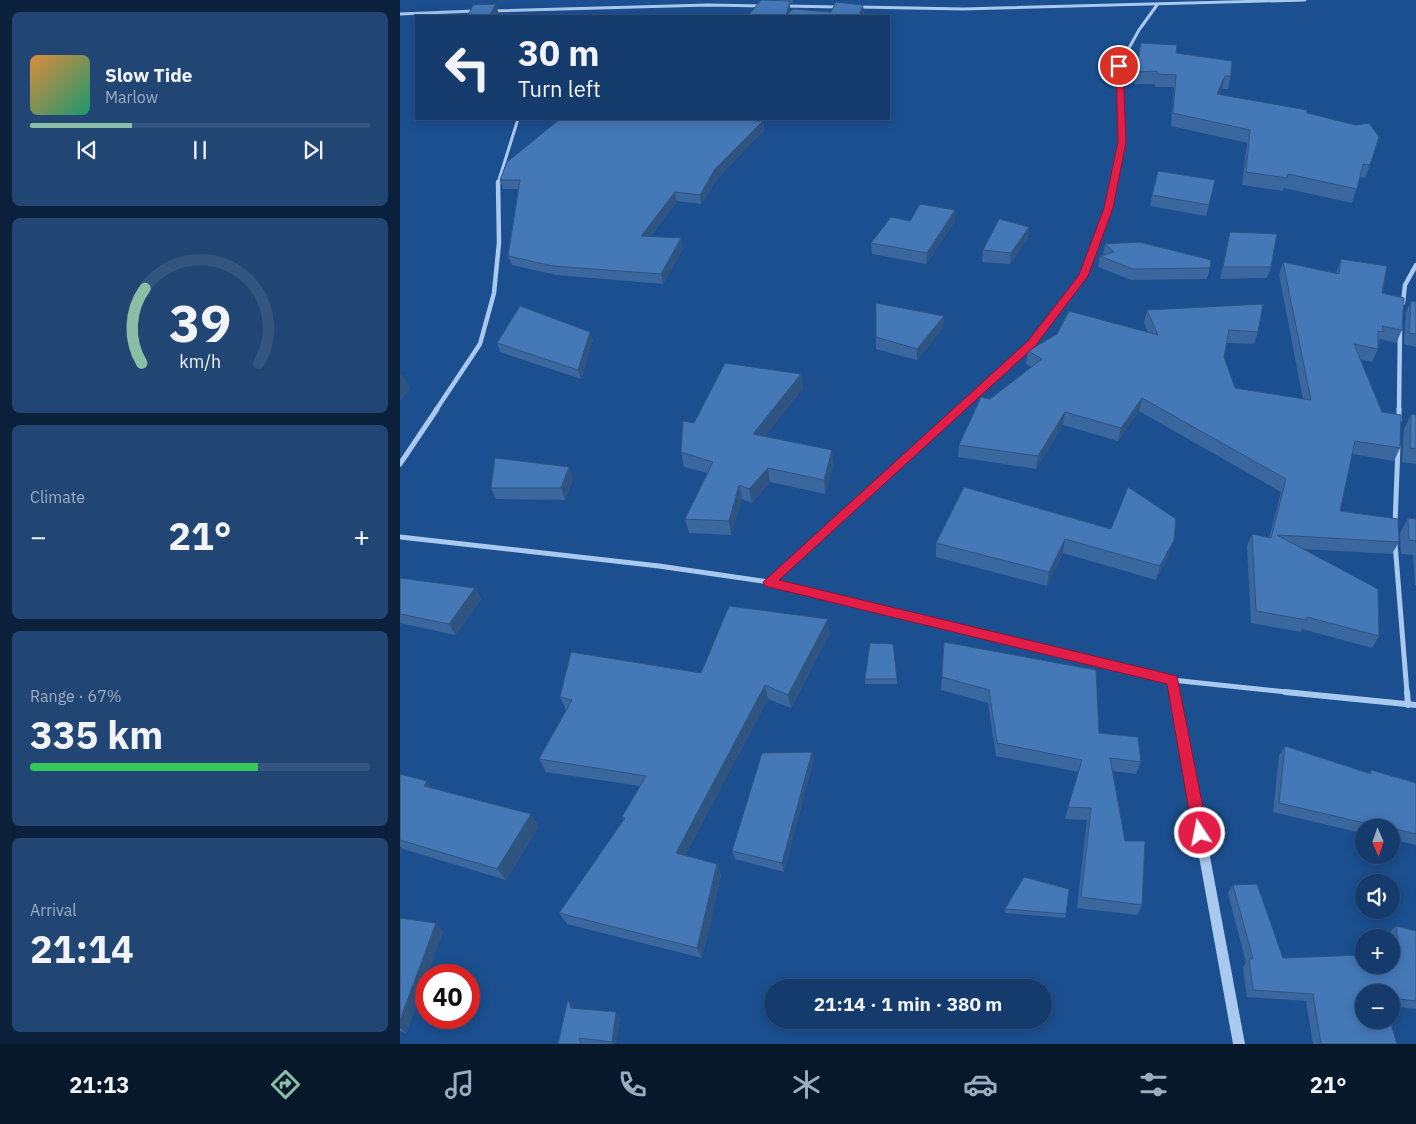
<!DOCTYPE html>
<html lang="en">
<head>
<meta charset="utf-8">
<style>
	:root { --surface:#143b6b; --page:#214673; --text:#f1f3f6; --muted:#9dadc1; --line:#33557e; --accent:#8abfa5 }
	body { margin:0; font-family:"IBM Plex Sans",sans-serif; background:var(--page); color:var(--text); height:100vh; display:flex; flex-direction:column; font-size:19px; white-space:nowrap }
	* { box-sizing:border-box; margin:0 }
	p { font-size:16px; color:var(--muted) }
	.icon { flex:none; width:28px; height:28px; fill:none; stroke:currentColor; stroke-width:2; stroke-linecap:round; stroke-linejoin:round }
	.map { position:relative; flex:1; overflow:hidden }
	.sheet { display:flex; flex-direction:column; gap:12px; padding:12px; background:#0b203b; width:400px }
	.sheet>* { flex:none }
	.guide { position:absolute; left:15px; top:15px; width:475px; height:105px; border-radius:0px; box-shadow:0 2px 12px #0003,0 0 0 1px var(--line); background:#143b6b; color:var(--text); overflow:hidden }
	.needle { width:32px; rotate:178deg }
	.controls { position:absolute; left:955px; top:819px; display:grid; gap:10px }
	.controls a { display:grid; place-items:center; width:45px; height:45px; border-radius:50%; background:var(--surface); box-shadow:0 2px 12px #0003,0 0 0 1px var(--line); font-size:25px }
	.speed { position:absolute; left:15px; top:964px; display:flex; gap:10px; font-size:25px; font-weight:700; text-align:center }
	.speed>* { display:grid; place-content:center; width:65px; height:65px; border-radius:50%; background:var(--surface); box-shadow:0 2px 12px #0003,0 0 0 1px var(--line); line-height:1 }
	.speed .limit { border:8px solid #d22; background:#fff; color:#111 }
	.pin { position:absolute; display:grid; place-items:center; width:42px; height:42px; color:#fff; margin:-21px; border:2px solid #fff; border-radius:50%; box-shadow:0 1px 5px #0007 }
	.me { position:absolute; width:55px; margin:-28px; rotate:349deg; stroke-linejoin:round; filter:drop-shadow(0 0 4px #0008) }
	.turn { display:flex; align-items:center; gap:18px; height:105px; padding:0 20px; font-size:22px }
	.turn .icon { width:65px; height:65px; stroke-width:2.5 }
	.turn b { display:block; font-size:35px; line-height:42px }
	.big { font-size:38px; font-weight:800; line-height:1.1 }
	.sheet .card { flex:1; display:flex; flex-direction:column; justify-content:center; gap:8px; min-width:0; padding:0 18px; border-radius:8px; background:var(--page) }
	.sheet .dial { align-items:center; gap:0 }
	.dial svg { height:130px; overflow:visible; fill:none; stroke:var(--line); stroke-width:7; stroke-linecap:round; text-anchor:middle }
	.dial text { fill:var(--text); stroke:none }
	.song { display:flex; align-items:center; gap:15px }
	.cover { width:60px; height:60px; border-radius:8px; background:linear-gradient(135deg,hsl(30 70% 55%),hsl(160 70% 35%)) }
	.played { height:5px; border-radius:2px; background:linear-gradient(90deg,var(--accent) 30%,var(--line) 30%) }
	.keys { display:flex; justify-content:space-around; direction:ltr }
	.heat { display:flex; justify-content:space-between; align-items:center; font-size:28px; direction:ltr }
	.charge { height:8px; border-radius:4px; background:linear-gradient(90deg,#34c759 67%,var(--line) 0) }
	.trip { position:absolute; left:364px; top:979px; width:288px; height:50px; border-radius:25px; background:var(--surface); box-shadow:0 2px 12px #0003,0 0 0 1px var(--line); font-weight:800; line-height:50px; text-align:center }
	.dock { display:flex; height:80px; justify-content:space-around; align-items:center; background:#08182b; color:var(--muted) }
	.dock .icon { width:35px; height:35px }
	.dock .active { color:var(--accent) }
	.dock b { font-size:22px; color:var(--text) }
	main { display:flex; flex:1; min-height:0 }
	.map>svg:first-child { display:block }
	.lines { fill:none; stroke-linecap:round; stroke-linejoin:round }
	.minor-far3 { stroke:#a9c9ee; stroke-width:3 }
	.minor-far2 { stroke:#a9c9ee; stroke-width:4.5 }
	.minor-far1 { stroke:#a9c9ee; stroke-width:5 }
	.minor { stroke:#a9c9ee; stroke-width:6 }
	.tertiary { fill:#a9c9ee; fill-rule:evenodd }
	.wall { fill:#3a679d }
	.shaded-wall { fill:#305480 }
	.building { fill:#4478b7; stroke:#305480 }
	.route { fill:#e11d48; stroke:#92132f }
</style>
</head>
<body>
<main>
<section class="sheet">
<div class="card">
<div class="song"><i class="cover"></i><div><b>Slow Tide</b><p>Marlow</p></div></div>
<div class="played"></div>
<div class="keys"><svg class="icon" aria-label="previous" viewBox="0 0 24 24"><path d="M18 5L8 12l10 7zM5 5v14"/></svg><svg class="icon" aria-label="pause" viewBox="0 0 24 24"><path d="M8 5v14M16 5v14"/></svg><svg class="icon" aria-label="next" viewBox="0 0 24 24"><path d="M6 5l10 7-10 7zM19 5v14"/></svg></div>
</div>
<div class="card dial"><svg viewBox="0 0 100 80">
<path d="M14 69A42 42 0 1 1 86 69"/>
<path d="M14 69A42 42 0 0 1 16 23" stroke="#8abfa5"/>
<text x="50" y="56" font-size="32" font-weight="700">39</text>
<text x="50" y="72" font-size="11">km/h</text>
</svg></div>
<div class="card"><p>Climate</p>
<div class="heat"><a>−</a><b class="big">21°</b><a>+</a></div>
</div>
<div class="card"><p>Range · 67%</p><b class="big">335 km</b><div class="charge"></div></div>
<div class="card"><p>Arrival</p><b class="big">21:14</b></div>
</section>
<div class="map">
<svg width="1016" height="1044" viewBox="0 0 1016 1044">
	<rect width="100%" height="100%" fill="#1b4f8f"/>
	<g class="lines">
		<g class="minor-far3">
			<polyline points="384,6 440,7"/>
			<polyline points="459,7 563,9 905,0"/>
			<polyline points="91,11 308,5 363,6"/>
			<polyline points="0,14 75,11"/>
			<polyline points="98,183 118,119"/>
			<polyline points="714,183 722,142 719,66 739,30 757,5"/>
		</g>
		<g class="minor-far2">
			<polyline points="1003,303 1005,285 1016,265"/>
			<polyline points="36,410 80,344 94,293 99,243 98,182"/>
			<polyline points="558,410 631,344 683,276 709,208 714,182"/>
			<polyline points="999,410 1000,328"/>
		</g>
		<g class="minor-far1">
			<polyline points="999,420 999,409"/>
			<polyline points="0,464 37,409"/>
			<polyline points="995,525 998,446"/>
			<polyline points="0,537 259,566 369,582 772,680 897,693"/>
			<polyline points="995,543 1007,693"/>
			<polyline points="369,582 560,409"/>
		</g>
		<g class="minor">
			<polyline points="885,692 1016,705"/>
			<polyline points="1007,692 1008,705"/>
		</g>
		<polygon class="tertiary" points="772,676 775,677 777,680 845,1044 833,1044 767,680 769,677"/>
	</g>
	<g class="wall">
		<polygon points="367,0 393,0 392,3 390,3 390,13 431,12 464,14 463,16 348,16"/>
		<polygon points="741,43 776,53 831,76 828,89 822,89 819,94 907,113 970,165 965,178 960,177 952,203 884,188 883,191 842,185 847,143 771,126 774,87 755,87 755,84 734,84"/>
		<polygon points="38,119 72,119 72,121 39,120"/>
		<polygon points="160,119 364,119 363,121 364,130 317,179 301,204 277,201 250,237 283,248 263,284 156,275 112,265 108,256 118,189 103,189 100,180"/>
		<polygon points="815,180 806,216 750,206 752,195"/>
		<polygon points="510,221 555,221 526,264 472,254 471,243"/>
		<polygon points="629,227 628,238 610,264 582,262 583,250"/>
		<polygon points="830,232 871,267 867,278 820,279"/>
		<polygon points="705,244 810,268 807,279 731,280 698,267 700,256 703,255"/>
		<polygon points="941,259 982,293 1002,330 996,343 980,339 978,344 978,349 972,362 960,359 982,412 1000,448 994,461 952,454 940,511 999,542 992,554 903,549 979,636 972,648 902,629 901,632 851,623 847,546 852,534 869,538 881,492 739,411 718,441 663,425 636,469 558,457 559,445 590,399 631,367 626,364 628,351 748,333 744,323 747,310 858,332 854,344 827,343 824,357 835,388 903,399 879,275 883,262 936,274"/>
		<polygon points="1011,301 1016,302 1016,347 1004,344 1006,313"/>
		<polygon points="544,316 543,328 517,360 476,349 476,337"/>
		<polygon points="193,340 181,379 100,352 97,343"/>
		<polygon points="401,374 403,388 364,437 434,464 425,494 370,482 352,503 342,499 331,535 289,533 285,519 308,473 284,467 281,452 294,423"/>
		<polygon points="1011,414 1016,415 1016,464 1002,462 1004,429"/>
		<polygon points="169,467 173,479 165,500 96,499 91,488"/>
		<polygon points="564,487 769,554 756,580 663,553 647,586 536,557 536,543"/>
		<polygon points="1008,518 1016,519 1016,585 1015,585 1013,555 1001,554 1000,533"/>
		<polygon points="0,578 75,588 81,599 55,635 0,623"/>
		<polygon points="430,633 391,708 368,699 285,855 317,864 321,875 302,958 167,924 159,913 223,820 222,817 240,786 146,772 139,759 166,710 160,697 301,673"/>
		<polygon points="544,642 699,733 741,762 736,774 713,771 725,841 742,905 737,915 677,908 687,820 665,819 679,772 596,756 588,703 541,690"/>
		<rect x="465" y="679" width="32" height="5"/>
		<polygon points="885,746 969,773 971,770 1016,783 1016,845 991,839 991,828 964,828 964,832 958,830 957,832 873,812 879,756"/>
		<polygon points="412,752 413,761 384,872 335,859 332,851"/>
		<polygon points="0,774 32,788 139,826 106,880 3,849 0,853"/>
		<polygon points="833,885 883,958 991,965 991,938 988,938 988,934 996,926 1016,931 1016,1009 991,1006 991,992 964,992 997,1044 913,1044 906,1001 847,997 843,967 846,963 828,893"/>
		<polygon points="605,909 666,914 665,918 605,913"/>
		<polygon points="0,918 43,931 27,975 26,975 26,978 6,1033 0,1031"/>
		<polygon points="168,999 173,1005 174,1009 220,1017 216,1044 158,1044"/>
	</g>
	<g class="shaded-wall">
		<polygon points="390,1 390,10 389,16 386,16"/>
		<polygon points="96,4 99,15 98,16 89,16"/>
		<polygon points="463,5 464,14 463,16 459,16"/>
		<polygon points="825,76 822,89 814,107 817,94"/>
		<polygon points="357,119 364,119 362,122 363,121 364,130 317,179 301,204 300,195 315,169"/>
		<polygon points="275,192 277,201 243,246 241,236"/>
		<polygon points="555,210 555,221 526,264 527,253"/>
		<polygon points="629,227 628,238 610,264 611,253"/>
		<polygon points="281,238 283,248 263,284 261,274"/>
		<polygon points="544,316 543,328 517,360 517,349"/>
		<polygon points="190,332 193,340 181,379 178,370"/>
		<polygon points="2,373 10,389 0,402 0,375"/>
		<polygon points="401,374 403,388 355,449 353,434"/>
		<polygon points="742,398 739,411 718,441 721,428"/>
		<polygon points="665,412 663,425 636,469 638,456"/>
		<polygon points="432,450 434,464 425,494 424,480"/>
		<polygon points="169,467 173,479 165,500 161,488"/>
		<polygon points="368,468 370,482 352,503 349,489"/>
		<polygon points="339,485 342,499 331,535 329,521"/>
		<polygon points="665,539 663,553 647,586 649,572"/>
		<polygon points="774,540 769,554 756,580 760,566"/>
		<polygon points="75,588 81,599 55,635 49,624"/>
		<polygon points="428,619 430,633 391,708 388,695"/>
		<polygon points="365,685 368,699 281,864 276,853"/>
		<polygon points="412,752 413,761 384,872 382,863"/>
		<polygon points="27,781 36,794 24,786"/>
		<polygon points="131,814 139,826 106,880 97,869"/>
		<polygon points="0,846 3,849 0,853"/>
		<polygon points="317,864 321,875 302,958 297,948"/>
		<polygon points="36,923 43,931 27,975 26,975 26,978 6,1033 0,1028 0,1020"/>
		<polygon points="168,999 173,1005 175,1014 171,1008"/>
		<polygon points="216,1012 220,1017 216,1044 213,1044 212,1042"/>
	</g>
	<g class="building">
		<polygon points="361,0 390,1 386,16 393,9 431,12 436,2 463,5 459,16 348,16"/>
		<polygon points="96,4 89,16 68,16 73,5"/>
		<polygon points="741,43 777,45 776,53 832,61 831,76 825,76 817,94 907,110 907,113 956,125 969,123 979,137 970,165 963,164 957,189 888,174 887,178 846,172 850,130 773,113 776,75 757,74 757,71 736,72"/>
		<polygon points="160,119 357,119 355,121 363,121 315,169 300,195 275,192 241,236 281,238 261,274 153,266 108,256 120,180 100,180 107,162"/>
		<polygon points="758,171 815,180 809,205 752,195"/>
		<polygon points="520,204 555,210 527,253 471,243 491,217 510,221"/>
		<polygon points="599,219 629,227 611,253 583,250"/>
		<polygon points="830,232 877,234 871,267 823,267"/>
		<polygon points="739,242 811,260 810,268 733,269 700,256 714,252 705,244"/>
		<polygon points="941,259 987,266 982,293 1004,298 1002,330 982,326 984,332 978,331 978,349 954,344 982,412 1001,415 1000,448 955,441 940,511 998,519 999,542 877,535 978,589 979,636 907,617 907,620 856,611 852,534 871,538 886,479 742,398 721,428 665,412 638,456 559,445 581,397 590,399 642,359 628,351 657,334 669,311 758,335 747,310 863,304 858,332 829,330 824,357 835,388 911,400 883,262 939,274"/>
		<polygon points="1011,301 1016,302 1016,334 1009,333"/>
		<polygon points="476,303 544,316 517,349 476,337"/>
		<polygon points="120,306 190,332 178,370 97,343"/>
		<polygon points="325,363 401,374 353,434 432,450 424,480 368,468 349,489 339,485 329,521 285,519 313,462 281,452 283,421 294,423"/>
		<polygon points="1011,414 1016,415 1016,449 1010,448"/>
		<polygon points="95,458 169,467 161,488 91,488"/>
		<polygon points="564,487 711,529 728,487 776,519 774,540 760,566 665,539 649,572 536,543"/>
		<polygon points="1008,518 1016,519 1016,541 1009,540"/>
		<polygon points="0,578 75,588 49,624 0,614"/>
		<polygon points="329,606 428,619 388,695 365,685 276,853 317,864 297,948 159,913 225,818 222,817 246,776 139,759 172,700 160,697 171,652 301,673"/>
		<polygon points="544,642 696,670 699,733 738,737 741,762 710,758 725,841 745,841 742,905 681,897 691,808 668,807 682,760 597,743 589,690 542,677"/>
		<polygon points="470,643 493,644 497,679 465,679"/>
		<polygon points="885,746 971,774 971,770 1016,783 1016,834 964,821 964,823 879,803"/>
		<polygon points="412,752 382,863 332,851 362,753"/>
		<polygon points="0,774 27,781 24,786 131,814 97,869 0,840"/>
		<polygon points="624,877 669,889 666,914 605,909"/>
		<polygon points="857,884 883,958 964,955 964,965 991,965 991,952 999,953 996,926 1016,931 1016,1001 991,998 991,992 964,992 964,1020 990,1020 997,1044 921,1044 913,994 853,990 849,959 853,959 833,885"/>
		<polygon points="0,918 36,923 0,1020"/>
		<polygon points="168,999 171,1008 216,1012 212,1042 179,1038 181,1044 158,1044"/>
	</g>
	<polygon class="route" points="719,63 723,66 726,142 713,208 688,276 635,346 379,580 777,676 808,833 806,838 800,840 795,838 793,833 767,684 369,587 365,586 363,582 628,341 679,275 704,208 718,142 716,66"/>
</svg>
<div class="controls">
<a><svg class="needle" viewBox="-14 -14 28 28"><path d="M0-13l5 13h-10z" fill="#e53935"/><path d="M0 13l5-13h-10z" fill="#9dadc1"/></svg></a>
<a><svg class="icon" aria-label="sound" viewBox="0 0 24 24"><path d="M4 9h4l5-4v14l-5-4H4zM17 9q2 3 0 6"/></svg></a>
<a>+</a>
<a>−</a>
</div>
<div class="speed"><div class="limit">40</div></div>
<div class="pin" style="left:719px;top:66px;background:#d93025"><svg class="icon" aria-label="arrive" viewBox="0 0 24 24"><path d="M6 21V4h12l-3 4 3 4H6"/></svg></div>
<svg class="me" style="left:800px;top:833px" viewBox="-20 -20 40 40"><circle r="17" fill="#e11d48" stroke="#fff" stroke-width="3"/><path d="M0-11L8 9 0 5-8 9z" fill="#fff"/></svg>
<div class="trip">21:14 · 1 min · 380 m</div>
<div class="guide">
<div class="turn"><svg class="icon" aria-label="left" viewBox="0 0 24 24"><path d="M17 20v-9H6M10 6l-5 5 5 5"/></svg><div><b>30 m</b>Turn left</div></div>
</div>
</div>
</main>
<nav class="dock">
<b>21:13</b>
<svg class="icon active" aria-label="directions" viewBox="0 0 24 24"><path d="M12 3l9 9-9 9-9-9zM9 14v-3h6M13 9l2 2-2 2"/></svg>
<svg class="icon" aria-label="music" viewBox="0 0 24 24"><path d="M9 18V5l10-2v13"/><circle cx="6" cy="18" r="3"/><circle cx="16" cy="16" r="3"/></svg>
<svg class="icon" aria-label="phone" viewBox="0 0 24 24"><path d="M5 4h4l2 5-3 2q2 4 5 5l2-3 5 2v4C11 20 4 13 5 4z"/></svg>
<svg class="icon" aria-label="climate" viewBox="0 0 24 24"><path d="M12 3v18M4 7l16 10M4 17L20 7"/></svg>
<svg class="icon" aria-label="car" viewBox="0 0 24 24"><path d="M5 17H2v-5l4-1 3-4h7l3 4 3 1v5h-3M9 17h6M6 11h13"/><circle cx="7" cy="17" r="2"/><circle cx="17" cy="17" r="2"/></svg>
<svg class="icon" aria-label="filters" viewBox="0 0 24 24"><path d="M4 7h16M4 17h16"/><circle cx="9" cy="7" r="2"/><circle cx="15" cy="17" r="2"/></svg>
<b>21°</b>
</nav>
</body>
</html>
